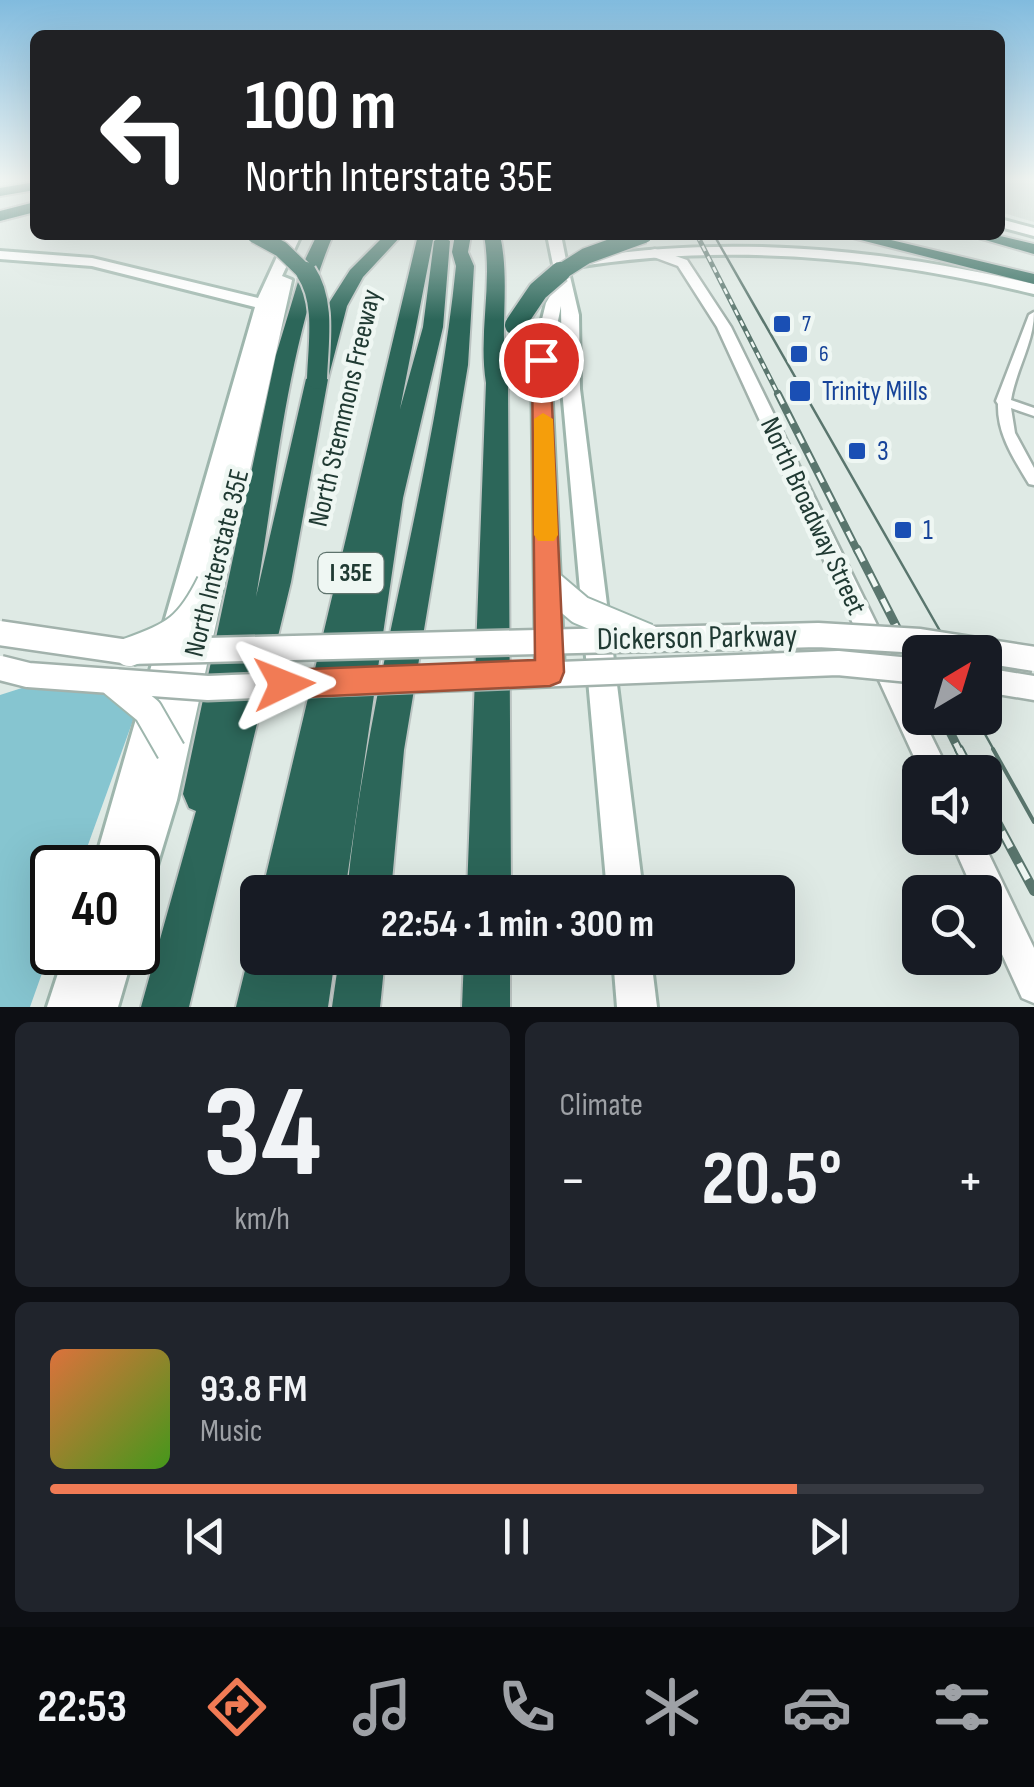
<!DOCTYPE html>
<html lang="en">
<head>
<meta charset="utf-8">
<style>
	:root { --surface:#171b24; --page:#20242c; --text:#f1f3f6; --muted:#9ea1a6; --line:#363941; --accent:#f17b55 }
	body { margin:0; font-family:"Sofia Sans Condensed",sans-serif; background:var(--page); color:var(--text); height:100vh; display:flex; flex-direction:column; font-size:38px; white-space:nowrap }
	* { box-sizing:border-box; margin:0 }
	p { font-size:32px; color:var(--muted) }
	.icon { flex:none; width:55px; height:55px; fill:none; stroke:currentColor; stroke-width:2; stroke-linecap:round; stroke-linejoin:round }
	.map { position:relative; height:1007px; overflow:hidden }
	.details { display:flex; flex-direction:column; gap:15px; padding:15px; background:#0d0f14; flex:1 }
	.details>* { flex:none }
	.guide { position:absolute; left:30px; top:30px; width:975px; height:210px; border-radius:15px; box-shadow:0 10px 40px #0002; background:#202124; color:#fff; overflow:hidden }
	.needle { width:65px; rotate:38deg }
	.controls { position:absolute; left:902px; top:635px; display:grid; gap:20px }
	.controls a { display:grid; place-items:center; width:100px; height:100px; border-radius:15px; background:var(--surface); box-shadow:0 10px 40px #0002; font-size:50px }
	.speed { position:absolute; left:30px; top:845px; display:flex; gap:20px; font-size:50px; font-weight:700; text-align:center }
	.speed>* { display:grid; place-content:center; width:130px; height:130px; border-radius:50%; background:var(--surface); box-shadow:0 10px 40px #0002; line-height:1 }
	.speed .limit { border:5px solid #111; border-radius:15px; background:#fff; color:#111 }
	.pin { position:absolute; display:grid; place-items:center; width:85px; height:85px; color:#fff; margin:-42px; border:5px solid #fff; border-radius:50%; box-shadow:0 2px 10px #0007 }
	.me { position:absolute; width:110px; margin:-55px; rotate:88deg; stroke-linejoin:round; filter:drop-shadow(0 0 8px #0008) }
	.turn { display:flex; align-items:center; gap:35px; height:210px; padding:0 50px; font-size:45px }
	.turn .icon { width:130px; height:130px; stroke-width:2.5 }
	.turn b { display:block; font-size:70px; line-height:85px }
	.big { font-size:75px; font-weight:700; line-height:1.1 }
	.details .tile { flex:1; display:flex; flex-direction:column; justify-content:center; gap:15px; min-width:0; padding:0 35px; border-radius:15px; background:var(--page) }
	.details .dial { align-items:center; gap:0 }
	.dial b { font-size:130px; line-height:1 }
	.song { display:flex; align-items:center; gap:30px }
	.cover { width:120px; height:120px; border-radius:15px; background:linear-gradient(135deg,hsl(20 70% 55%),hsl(100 70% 35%)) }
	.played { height:10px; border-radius:5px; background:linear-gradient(90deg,var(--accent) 80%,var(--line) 80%) }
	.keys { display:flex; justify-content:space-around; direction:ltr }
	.heat { display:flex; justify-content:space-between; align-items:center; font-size:55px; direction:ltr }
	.details .tiles { flex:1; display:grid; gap:15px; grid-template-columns:1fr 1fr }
	.tile:last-child { grid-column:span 2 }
	.trip { position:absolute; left:240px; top:875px; width:555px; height:100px; border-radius:15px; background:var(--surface); box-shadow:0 10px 40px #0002; font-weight:700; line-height:100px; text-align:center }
	.tab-bar { display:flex; height:160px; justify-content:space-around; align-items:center; background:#090b0e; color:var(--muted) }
	.tab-bar .icon { width:70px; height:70px }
	.tab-bar .current { color:var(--accent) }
	.tab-bar b { font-size:45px; color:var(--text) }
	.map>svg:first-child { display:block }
	.built { fill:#cddad4 }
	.water { fill:#86c5d0 }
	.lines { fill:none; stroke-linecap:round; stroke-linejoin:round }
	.minor-casing { stroke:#a2b2ac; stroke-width:5 }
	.tertiary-casing { stroke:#a2b2ac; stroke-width:5 }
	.secondary-casing { stroke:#9eb6ad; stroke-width:6 }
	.motorway-casing { stroke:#bcc4c2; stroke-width:4 }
	.minor { fill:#fff; fill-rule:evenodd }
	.tertiary { fill:#fff; fill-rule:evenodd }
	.secondary { fill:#fff; fill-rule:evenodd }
	.motorway { fill:#2c6659; fill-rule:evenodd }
	.tram-far1 { stroke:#5a766e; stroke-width:2.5 }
	.tram { stroke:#5a766e; stroke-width:4 }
	.rail-far3-casing { stroke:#5a766e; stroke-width:5 }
	.rail-far2-casing { stroke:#5a766e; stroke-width:8 }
	.rail-far1-casing { stroke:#5a766e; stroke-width:9 }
	.rail-casing { stroke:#5a766e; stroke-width:10 }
	.rail-far3 { stroke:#eff7f3; stroke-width:2.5; stroke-dasharray:6; stroke-linecap:butt }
	.rail-far2 { stroke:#eff7f3; stroke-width:4; stroke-dasharray:11; stroke-linecap:butt }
	.rail-far1 { stroke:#eff7f3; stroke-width:5; stroke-dasharray:14; stroke-linecap:butt }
	.rail { stroke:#eff7f3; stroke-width:6; stroke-dasharray:18; stroke-linecap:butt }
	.tertiary-bridge-casing { stroke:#a2b2ac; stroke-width:29; stroke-linecap:butt }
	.secondary-bridge-casing { stroke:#9eb6ad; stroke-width:32; stroke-linecap:butt }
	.motorway-bridge-far1-casing { stroke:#bcc4c2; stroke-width:19; stroke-linecap:butt }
	.motorway-bridge-casing { stroke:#bcc4c2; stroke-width:24; stroke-linecap:butt }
	.tertiary-bridge { stroke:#fff; stroke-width:24 }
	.secondary-bridge { stroke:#fff; stroke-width:28 }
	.motorway-bridge-far1 { stroke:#2c6659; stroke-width:16 }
	.motorway-bridge { stroke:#2c6659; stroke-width:20 }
	.route { fill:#f17b55; stroke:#9d5037; stroke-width:2.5 }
	.slow { fill:#f59e0b }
	.transit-dot { fill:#1a4fb4; stroke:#eff7f3; stroke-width:4 }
	.labels { text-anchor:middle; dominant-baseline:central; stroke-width:9; stroke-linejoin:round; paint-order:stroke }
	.far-transit-label { font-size:22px; fill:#164399; stroke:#eff7f3; text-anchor:start }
	.shield { fill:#eff7f3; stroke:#5e736d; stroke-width:2.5 }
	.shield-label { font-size:25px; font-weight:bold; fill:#203a33 }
	.transit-label { font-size:28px; fill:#164399; stroke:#eff7f3; text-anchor:start }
	.street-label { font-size:28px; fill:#203a33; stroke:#eff7f3 }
	.near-street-label { font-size:32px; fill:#203a33; stroke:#eff7f3 }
</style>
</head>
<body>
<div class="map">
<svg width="1034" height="1007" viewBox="0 0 1034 1007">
	<rect width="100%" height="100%" fill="#dfeae5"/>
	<polygon class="built" points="1000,179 1034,179 1034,222 1000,212"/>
	<polygon class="water" points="50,679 144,690 80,867 52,868 52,945 30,1007 0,1007 0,695"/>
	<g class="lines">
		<defs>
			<path id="minor" d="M1034,312C1034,343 1016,369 1011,400L1034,408V416L1011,408L1015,433L1034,468V485L1029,484C1014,459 997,434 998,404L996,401L1029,315Z"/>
			<g id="tertiary">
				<polygon points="655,249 687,260 731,327 949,772 921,772 717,327 678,266 651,256 651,250"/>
				<polygon points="985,668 1034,676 1034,700 985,692"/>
				<polygon points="950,838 981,838 1034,948 1034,1003 1022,998 985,917 985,892 974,892"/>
			</g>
			<g id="secondary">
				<polygon points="1000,219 1034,228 1034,236 1000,227"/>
				<polygon points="287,235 301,235 282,276 292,280 177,800 150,889 138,895 138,868 93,868 255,307 92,266 0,259 0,251 92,258 258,298"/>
				<path d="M547,235H561L566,260C725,234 878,248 1034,284V294C879,256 726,242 568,268L579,315L580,389L643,892H607L562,389L561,306L550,360L564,672L560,681L550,685L540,681L536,672L532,360L546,303L557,284Z"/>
				<polygon points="65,952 134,952 118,1007 47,1007"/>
				<polygon points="613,958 651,958 657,1007 617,1007"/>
			</g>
			<g id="motorway">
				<polygon points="35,182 35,190 0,196 0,188"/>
				<polygon points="35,202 35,212 0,221 0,211"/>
				<path d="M317,235H333C287,344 276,480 256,597L306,379L327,306L350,270L385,235H402L363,277L347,306L328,379L291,582L189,1007H141L196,811L189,808L183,794L276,355L304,262Z"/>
				<polygon points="418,235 434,235 400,409 423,327 434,241 442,236 450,241 443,327 403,498 345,892 262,892"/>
				<path d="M455,235H471L468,252L474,266L468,365L404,750L391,892H347C368,681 435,477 456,266L452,252Z"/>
				<path d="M484,235H500C511,284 498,334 508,383L511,892H467L486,383C478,333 493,284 484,235Z"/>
				<polygon points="841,235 870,235 1034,274 1034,284"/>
				<polygon points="968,235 996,235 1034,244 1034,254"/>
				<polygon points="258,940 258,958 335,958 328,1007 236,1007 248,958"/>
				<polygon points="339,958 385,958 380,1007 332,1007"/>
				<polygon points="464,958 510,958 510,1007 462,1007"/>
			</g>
		</defs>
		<use href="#minor" class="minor-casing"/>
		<use href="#tertiary" class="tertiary-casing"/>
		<use href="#secondary" class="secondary-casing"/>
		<use href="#motorway" class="motorway-casing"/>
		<use href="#minor" class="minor"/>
		<use href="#tertiary" class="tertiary"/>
		<use href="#secondary" class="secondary"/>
		<use href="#motorway" class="motorway"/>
		<g class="tram-far1">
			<polyline points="714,235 952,652"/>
			<polyline points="976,718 995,752"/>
		</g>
		<polyline class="tram" points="993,749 1034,822"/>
		<defs>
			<polyline id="rail-far3" points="697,235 779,396"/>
			<polyline id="rail-far2" points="778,394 858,552"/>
			<g id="rail-far1">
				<polyline points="857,549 920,673"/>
				<polyline points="943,718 960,752"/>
			</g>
			<g id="rail">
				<polyline points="959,749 971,772"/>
				<polyline points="985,800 1034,891"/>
			</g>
		</defs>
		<use href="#rail-far3" class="rail-far3-casing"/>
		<use href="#rail-far2" class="rail-far2-casing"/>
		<use href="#rail-far1" class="rail-far1-casing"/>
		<use href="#rail" class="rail-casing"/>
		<use href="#rail-far3" class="rail-far3"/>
		<use href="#rail-far2" class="rail-far2"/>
		<use href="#rail-far1" class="rail-far1"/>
		<use href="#rail" class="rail"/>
		<defs>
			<g id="tertiary-bridge">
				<polyline points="0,633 129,652 818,635 920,641 1034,659"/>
				<polyline points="0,668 28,675 208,688 838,663 920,671"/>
			</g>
			<g id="secondary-bridge">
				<polyline points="547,582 580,610 647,638"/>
				<path d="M129,652C175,635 189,628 211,583"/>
				<polyline points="114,683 148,711 171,751"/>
			</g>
			<g id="motorway-bridge-far1">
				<polyline points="255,235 281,249 308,275"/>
				<polyline points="556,275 586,256 644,235"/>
			</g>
			<g id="motorway-bridge">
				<path d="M306,272C326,302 318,345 317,379"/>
				<polyline points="515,325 538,291 560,272"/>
			</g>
		</defs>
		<use href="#tertiary-bridge" class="tertiary-bridge-casing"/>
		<use href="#secondary-bridge" class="secondary-bridge-casing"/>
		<use href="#motorway-bridge-far1" class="motorway-bridge-far1-casing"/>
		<use href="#motorway-bridge" class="motorway-bridge-casing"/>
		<use href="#tertiary-bridge" class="tertiary-bridge"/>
		<use href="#secondary-bridge" class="secondary-bridge"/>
		<use href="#motorway-bridge-far1" class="motorway-bridge-far1"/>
		<use href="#motorway-bridge" class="motorway-bridge"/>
	</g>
	<linearGradient id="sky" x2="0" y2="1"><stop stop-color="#81bbde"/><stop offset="0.56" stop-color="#f1f6f3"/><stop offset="1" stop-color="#f1f6f3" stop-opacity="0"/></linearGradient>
	<rect width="1034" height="320" fill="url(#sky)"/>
	<polygon class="route" points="541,355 550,360 564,672 560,682 550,686 284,698 273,694 269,684 273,674 284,670 535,660 532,360"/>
	<polygon class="slow" points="543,413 553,419 558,535 554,541 538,541 534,535 534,419"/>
	<g class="transit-dot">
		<rect x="772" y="314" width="20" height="20" rx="5"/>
		<rect x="789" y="344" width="20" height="20" rx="5"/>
		<rect x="788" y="379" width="24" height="24" rx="5"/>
		<rect x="847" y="441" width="20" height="20" rx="5"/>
		<rect x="893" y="520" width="20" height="20" rx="5"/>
	</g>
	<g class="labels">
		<g class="far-transit-label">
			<text x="802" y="324">7</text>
			<text x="819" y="354">6</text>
		</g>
		<rect class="shield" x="318.5" y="553" width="65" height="40" rx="8"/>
		<g class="shield-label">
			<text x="351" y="573">I 35E</text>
		</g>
		<g class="transit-label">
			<text x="822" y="391">Trinity Mills</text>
			<text x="877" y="451">3</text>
			<text x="923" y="530">1</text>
		</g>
		<g class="street-label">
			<text transform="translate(345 408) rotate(-77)">North Stemmons Freeway</text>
			<text transform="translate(813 516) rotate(65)">North Broadway Street</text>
			<text transform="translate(217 563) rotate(-76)">North Interstate 35E</text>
		</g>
		<g class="near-street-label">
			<text transform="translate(697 638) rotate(-1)">Dickerson Parkway</text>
		</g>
	</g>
</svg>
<div class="controls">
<a><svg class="needle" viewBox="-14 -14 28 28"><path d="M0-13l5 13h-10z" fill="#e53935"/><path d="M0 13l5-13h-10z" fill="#9ea1a6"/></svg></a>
<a><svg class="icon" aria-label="sound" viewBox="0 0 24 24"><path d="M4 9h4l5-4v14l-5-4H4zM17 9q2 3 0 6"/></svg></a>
<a><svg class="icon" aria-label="search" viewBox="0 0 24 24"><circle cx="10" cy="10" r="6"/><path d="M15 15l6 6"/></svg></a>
</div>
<div class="speed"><div class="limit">40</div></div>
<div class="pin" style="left:541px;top:360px;background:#d93025"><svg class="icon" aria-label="arrive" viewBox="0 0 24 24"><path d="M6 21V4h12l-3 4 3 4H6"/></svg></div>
<svg class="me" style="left:284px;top:684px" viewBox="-20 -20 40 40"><path d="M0-17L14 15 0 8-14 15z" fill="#f17b55" stroke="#fff" stroke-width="4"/></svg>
<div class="trip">22:54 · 1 min · 300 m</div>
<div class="guide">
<div class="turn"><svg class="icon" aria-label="left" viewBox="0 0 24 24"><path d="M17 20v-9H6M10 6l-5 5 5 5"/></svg><div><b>100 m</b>North Interstate 35E</div></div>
</div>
</div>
<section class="details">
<div class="tiles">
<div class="tile dial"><b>34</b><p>km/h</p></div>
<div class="tile"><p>Climate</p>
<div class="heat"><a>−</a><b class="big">20.5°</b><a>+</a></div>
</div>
<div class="tile">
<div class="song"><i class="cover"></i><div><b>93.8 FM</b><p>Music</p></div></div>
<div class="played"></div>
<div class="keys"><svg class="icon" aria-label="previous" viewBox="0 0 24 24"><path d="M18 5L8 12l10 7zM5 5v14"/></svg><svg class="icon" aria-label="pause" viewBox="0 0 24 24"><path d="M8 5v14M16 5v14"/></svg><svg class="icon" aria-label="next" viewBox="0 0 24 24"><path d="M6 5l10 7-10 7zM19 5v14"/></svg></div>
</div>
</div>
</section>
<nav class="tab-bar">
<b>22:53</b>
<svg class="icon current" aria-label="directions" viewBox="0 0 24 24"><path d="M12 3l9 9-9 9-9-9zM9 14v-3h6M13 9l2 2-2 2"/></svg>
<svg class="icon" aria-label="music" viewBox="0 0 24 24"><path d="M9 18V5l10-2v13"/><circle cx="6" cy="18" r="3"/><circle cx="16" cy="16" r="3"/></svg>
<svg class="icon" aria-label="phone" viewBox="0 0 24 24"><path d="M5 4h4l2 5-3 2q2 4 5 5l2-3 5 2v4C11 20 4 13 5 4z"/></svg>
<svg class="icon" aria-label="climate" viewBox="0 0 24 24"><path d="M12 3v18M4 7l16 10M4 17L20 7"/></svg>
<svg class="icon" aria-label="car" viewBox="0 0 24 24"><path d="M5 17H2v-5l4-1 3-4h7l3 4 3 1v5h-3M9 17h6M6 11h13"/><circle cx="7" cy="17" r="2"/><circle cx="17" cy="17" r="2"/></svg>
<svg class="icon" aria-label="filters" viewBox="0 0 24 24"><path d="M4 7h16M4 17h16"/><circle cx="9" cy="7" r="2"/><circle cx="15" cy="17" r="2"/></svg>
</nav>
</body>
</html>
